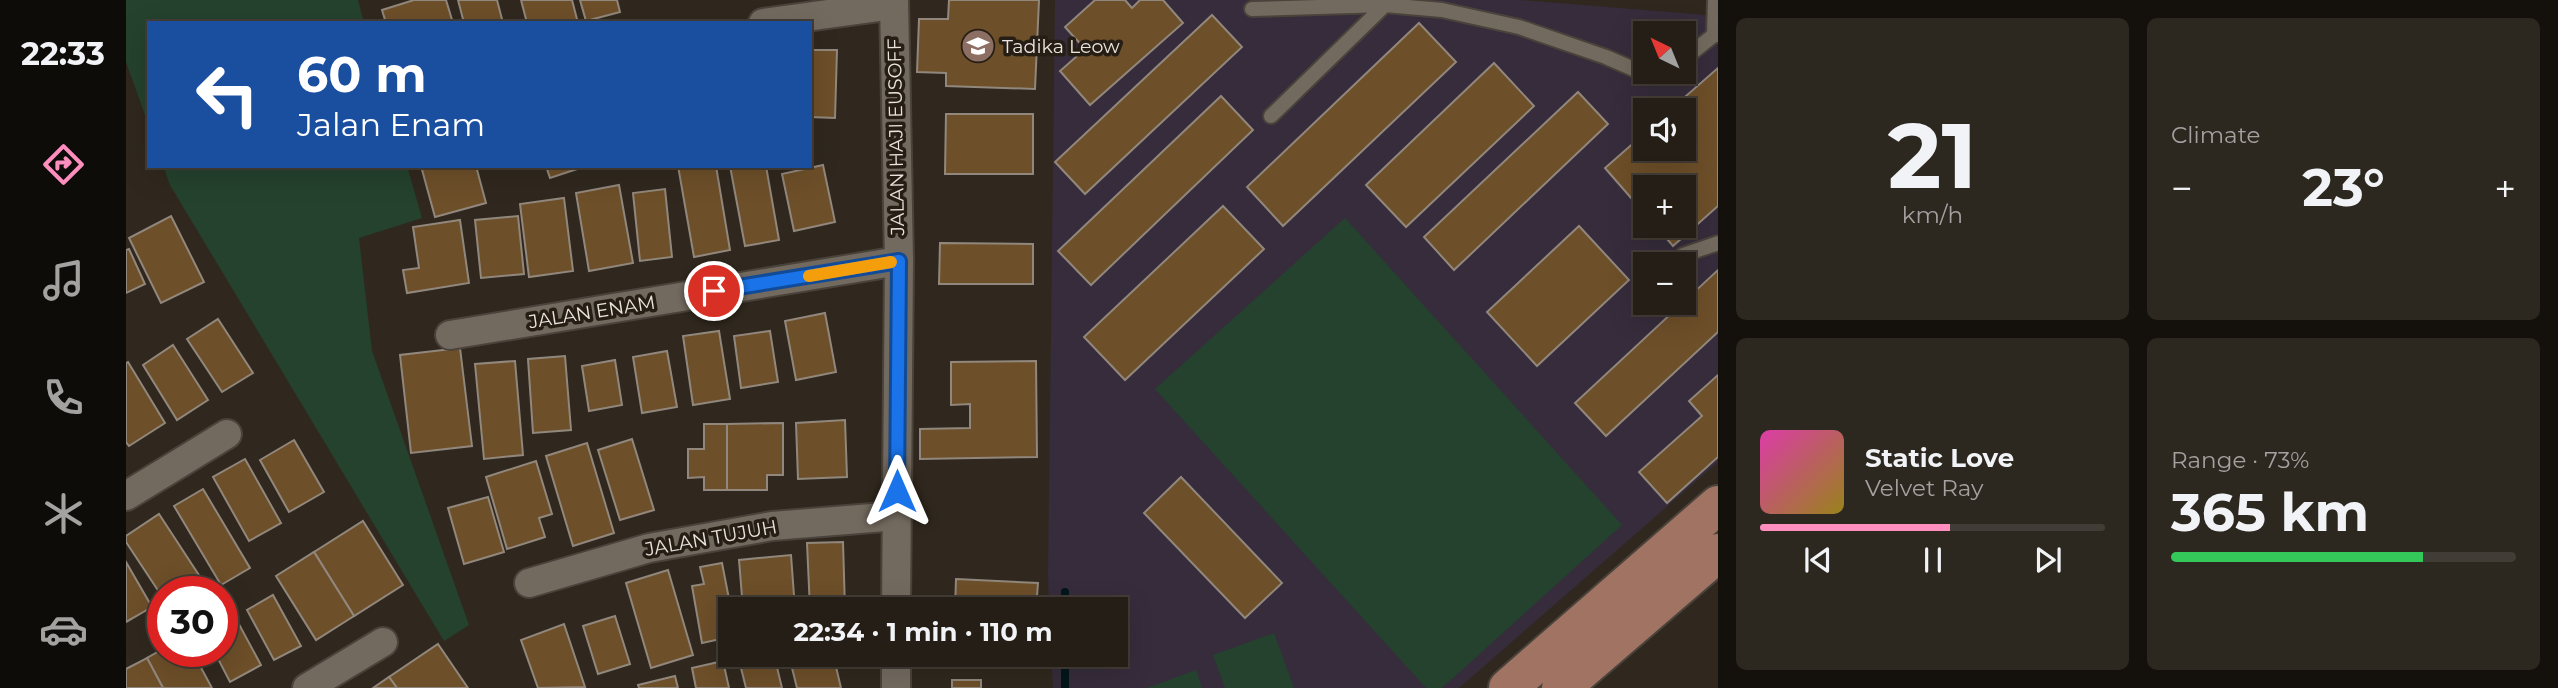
<!DOCTYPE html>
<html lang="en">
<head>
<meta charset="utf-8">
<style>
	:root { --surface:#241e16; --page:#2c271f; --text:#f1f3f6; --muted:#a3a2a1; --line:#413c35; --accent:#fd8ebe }
	body { margin:0; font-family:Montserrat,sans-serif; background:var(--page); color:var(--text); height:100vh; display:flex; flex-direction:column; font-size:26px; white-space:nowrap }
	* { box-sizing:border-box; margin:0 }
	p { font-size:23px; color:var(--muted) }
	.icon { flex:none; width:38px; height:38px; fill:none; stroke:currentColor; stroke-width:2; stroke-linecap:round; stroke-linejoin:round }
	.map { position:relative; flex:1; overflow:hidden }
	.sheet { display:flex; flex-direction:column; gap:18px; padding:18px; background:#14100c; width:840px }
	.sheet>* { flex:none }
	.banner { position:absolute; left:21px; top:21px; width:665px; height:147px; border-radius:0px; box-shadow:0 7px 28px #0002,0 0 0 2px var(--line); background:#1a4fa0; color:#fff; overflow:hidden }
	.needle { width:46px; rotate:317deg }
	.controls { position:absolute; left:1507px; top:21px; display:grid; gap:14px }
	.controls a { display:grid; place-items:center; width:63px; height:63px; border-radius:0px; background:var(--surface); box-shadow:0 7px 28px #0002,0 0 0 2px var(--line); font-size:35px }
	.speed { position:absolute; left:21px; top:576px; display:flex; gap:14px; font-size:35px; font-weight:700; text-align:center }
	.speed>* { display:grid; place-content:center; width:91px; height:91px; border-radius:50%; background:var(--surface); box-shadow:0 7px 28px #0002,0 0 0 2px var(--line); line-height:1 }
	.speed .limit { border:10px solid #d22; background:#fff; color:#111 }
	.pin { position:absolute; display:grid; place-items:center; width:60px; height:60px; color:#fff; margin:-30px; border:4px solid #fff; border-radius:50%; box-shadow:0 2px 7px #0007 }
	.me { position:absolute; width:77px; margin:-38px; rotate:0deg; stroke-linejoin:round; filter:drop-shadow(0 0 5px #0008) }
	.turn { display:flex; align-items:center; gap:24px; height:147px; padding:0 35px; font-size:32px }
	.turn .icon { width:91px; height:91px; stroke-width:2.5 }
	.turn b { display:block; font-size:49px; line-height:60px }
	.big { font-size:52px; font-weight:700; line-height:1.1 }
	.sheet .card { flex:1; display:flex; flex-direction:column; justify-content:center; gap:10px; min-width:0; padding:0 24px; border-radius:10px; background:var(--page) }
	.sheet .dial { align-items:center; gap:0 }
	.dial b { font-size:91px; line-height:1 }
	.song { display:flex; align-items:center; gap:21px }
	.cover { width:84px; height:84px; border-radius:10px; background:linear-gradient(135deg,hsl(320 70% 55%),hsl(50 70% 35%)) }
	.played { height:7px; border-radius:4px; background:linear-gradient(90deg,var(--accent) 55%,var(--line) 55%) }
	.keys { display:flex; justify-content:space-around; direction:ltr }
	.heat { display:flex; justify-content:space-between; align-items:center; font-size:38px; direction:ltr }
	.charge { height:10px; border-radius:5px; background:linear-gradient(90deg,#34c759 73%,var(--line) 0) }
	.sheet .tiles { flex:1; display:grid; gap:18px; grid-template-columns:repeat(2,1fr) }
	.trip { position:absolute; left:592px; top:597px; width:410px; height:70px; border-radius:0px; background:var(--surface); box-shadow:0 7px 28px #0002,0 0 0 2px var(--line); font-weight:700; line-height:70px; text-align:center }
	main { display:flex; flex:1; min-height:0 }
	.tab-bar { display:flex; flex-direction:column; width:126px; justify-content:space-around; align-items:center; background:#0e0c09; color:var(--muted) }
	.tab-bar .icon { width:49px; height:49px }
	.tab-bar .selected { color:var(--accent) }
	.tab-bar b { font-size:32px; color:var(--text) }
	.map>svg:first-child { display:block }
	.education { fill:#362c3b; fill-rule:evenodd }
	.green { fill:#24422e }
	.lines { fill:none; stroke-linecap:round; stroke-linejoin:round }
	.stream { stroke:#03161a; stroke-width:8 }
	.building { fill:#6d4f29; stroke:#91877c; stroke-width:2 }
	.lane-casing { stroke:#4a433b; stroke-width:18 }
	.street-casing { stroke:#4a433b; stroke-width:32 }
	.primary-casing { stroke:#4a433b; stroke-width:42 }
	.lane { stroke:#736a5f; stroke-width:14 }
	.street { stroke:#736a5f; stroke-width:28 }
	.primary { stroke:#a07363; stroke-width:38 }
	.route-casing { stroke:#114b97; stroke-width:18 }
	.route { stroke:#1a73e8; stroke-width:12 }
	.slow { stroke:#f59e0b; stroke-width:12 }
	.labels { text-anchor:middle; dominant-baseline:central; stroke-width:7; stroke-linejoin:round; paint-order:stroke }
	.poi-label { font-size:19px; fill:#eae4de; stroke:#261e15; text-anchor:start }
	.street-label { font-size:19px; fill:#eae4de; stroke:#261e15 }
</style>
</head>
<body>
<main>
<nav class="tab-bar">
<b>22:33</b>
<svg class="icon selected" aria-label="directions" viewBox="0 0 24 24"><path d="M12 3l9 9-9 9-9-9zM9 14v-3h6M13 9l2 2-2 2"/></svg>
<svg class="icon" aria-label="music" viewBox="0 0 24 24"><path d="M9 18V5l10-2v13"/><circle cx="6" cy="18" r="3"/><circle cx="16" cy="16" r="3"/></svg>
<svg class="icon" aria-label="phone" viewBox="0 0 24 24"><path d="M5 4h4l2 5-3 2q2 4 5 5l2-3 5 2v4C11 20 4 13 5 4z"/></svg>
<svg class="icon" aria-label="climate" viewBox="0 0 24 24"><path d="M12 3v18M4 7l16 10M4 17L20 7"/></svg>
<svg class="icon" aria-label="car" viewBox="0 0 24 24"><path d="M5 17H2v-5l4-1 3-4h7l3 4 3 1v5h-3M9 17h6M6 11h13"/><circle cx="7" cy="17" r="2"/><circle cx="17" cy="17" r="2"/></svg>
</nav>
<div class="map">
<svg width="1592" height="688" viewBox="0 0 1592 688">
	<rect width="100%" height="100%" fill="#30281e"/>
	<path class="education" d="M929,0H1394L1592,16V462L1333,688H927L925,655L989,654V609H923L922,574ZM1519,33H1558V72H1519ZM1519,110H1558V149H1519ZM1519,187H1558V226H1519ZM1519,264H1558V303H1519Z"/>
	<g class="green">
		<polygon points="0,0 232,0 238,23 23,23 23,126 0,62"/>
		<polygon points="37,166 281,166 296,218 233,238 246,351 343,625 318,641 44,185"/>
		<polygon points="1219,218 1496,525 1316,688 1300,688 1029,389"/>
		<polygon points="1148,633 1168,688 1099,688 1087,655"/>
		<polygon points="1070,670 1076,688 1021,688"/>
	</g>
	<g class="lines">
		<g class="stream">
			<polyline points="939,609 939,592"/>
			<polyline points="939,688 939,654"/>
		</g>
	</g>
	<g class="building">
		<polygon points="288,0 320,0 327,23 260,23 256,10"/>
		<polygon points="332,0 371,0 377,23 338,23"/>
		<polygon points="395,0 446,0 452,23 401,23"/>
		<polygon points="454,0 491,0 494,12 460,21"/>
		<polygon points="823,0 913,0 909,89 820,86 820,73 791,72 793,19 822,19"/>
		<polygon points="969,0 999,0 1006,8 1014,0 1037,0 1057,23 964,105 934,71 959,49 939,27"/>
		<polygon points="1086,15 1116,47 959,194 929,162"/>
		<polygon points="1293,23 1330,62 1157,226 1121,187"/>
		<polygon points="684,50 711,50 709,118 684,117"/>
		<polygon points="1368,63 1408,106 1280,227 1240,185"/>
		<polygon points="1592,68 1592,206 1547,246 1530,226 1558,226 1558,187 1519,187 1519,214 1479,168 1519,133 1519,149 1558,149 1558,110 1544,110"/>
		<polygon points="1452,92 1482,124 1328,270 1298,237"/>
		<polygon points="1095,96 1127,130 965,285 932,251"/>
		<polygon points="820,114 907,114 907,174 819,174"/>
		<polygon points="697,165 709,222 668,231 656,174"/>
		<polygon points="295,166 350,166 360,203 309,217"/>
		<polygon points="420,166 450,166 451,169 424,178"/>
		<polygon points="552,166 590,166 604,250 568,257"/>
		<polygon points="604,166 640,166 653,240 619,246"/>
		<polygon points="493,185 507,263 463,271 450,193"/>
		<polygon points="539,189 546,257 514,261 507,193"/>
		<polygon points="438,198 447,271 403,277 394,204"/>
		<polygon points="1097,206 1138,249 999,380 958,337"/>
		<polygon points="45,216 78,282 35,303 3,238"/>
		<polygon points="392,216 398,274 355,278 349,220"/>
		<polygon points="334,220 343,283 281,293 277,270 293,268 287,227"/>
		<polygon points="1453,226 1503,280 1411,366 1361,312"/>
		<polygon points="814,243 907,244 907,284 813,284"/>
		<polygon points="3,249 19,284 0,293 0,250"/>
		<polygon points="1592,270 1592,332 1480,436 1449,403"/>
		<polygon points="699,313 710,372 670,380 659,321"/>
		<polygon points="92,319 127,373 96,392 61,339"/>
		<polygon points="593,331 604,399 567,405 557,336"/>
		<polygon points="644,331 652,382 615,388 608,336"/>
		<polygon points="47,345 82,400 51,420 17,365"/>
		<polygon points="334,348 346,446 285,453 274,355"/>
		<polygon points="541,351 551,407 516,413 507,357"/>
		<polygon points="439,356 445,430 407,433 402,359"/>
		<polygon points="489,360 496,405 463,411 456,366"/>
		<polygon points="389,361 397,455 358,459 349,364"/>
		<polygon points="910,361 911,457 794,459 794,429 844,428 844,404 825,405 825,362"/>
		<polygon points="2,362 39,423 3,446 0,442 0,363"/>
		<polygon points="1592,375 1592,457 1541,503 1513,472 1576,416 1563,401"/>
		<polygon points="719,420 721,477 672,479 670,423"/>
		<polygon points="657,423 657,475 641,475 641,490 601,490 601,424"/>
		<polygon points="578,424 601,424 601,490 578,490 578,477 562,478 562,449 578,449"/>
		<polygon points="506,439 528,510 494,520 472,450"/>
		<polygon points="168,440 198,492 163,512 134,460"/>
		<polygon points="461,443 488,533 447,546 420,456"/>
		<polygon points="119,459 155,523 123,541 87,477"/>
		<polygon points="410,461 426,514 413,518 419,537 381,549 360,477"/>
		<polygon points="1055,477 1156,583 1119,618 1018,513"/>
		<polygon points="77,489 124,568 95,585 48,506"/>
		<polygon points="362,497 378,552 338,564 322,508"/>
		<polygon points="33,514 84,592 37,592 37,598 0,542 0,536"/>
		<polygon points="237,521 277,585 228,616 188,552"/>
		<polygon points="717,542 719,609 684,609 681,543"/>
		<polygon points="188,552 228,616 190,640 150,576"/>
		<polygon points="665,555 669,609 617,609 613,560"/>
		<polygon points="0,562 26,607 0,622"/>
		<polygon points="596,563 605,609 604,637 576,643 566,586 578,584 574,567"/>
		<polygon points="542,570 567,655 525,668 500,583"/>
		<polygon points="830,579 912,583 910,609 829,609"/>
		<polygon points="147,595 175,646 148,660 121,610"/>
		<polygon points="108,615 135,665 104,682 88,651 96,651 96,622"/>
		<polygon points="489,616 504,664 472,674 457,626"/>
		<polygon points="438,624 459,687 412,688 395,640"/>
		<polygon points="312,644 342,688 271,688 263,677"/>
		<polygon points="37,649 37,651 66,651 86,688 37,688 21,658"/>
		<polygon points="686,654 707,654 715,688 671,688 664,660"/>
		<polygon points="21,658 37,688 0,688 0,669"/>
		<polygon points="649,659 656,688 620,688 615,668"/>
		<polygon points="597,661 603,688 570,688 566,668"/>
		<polygon points="549,676 552,688 513,688 512,685"/>
		<polygon points="263,677 271,688 247,688"/>
		<rect x="826" y="680" width="29" height="8"/>
	</g>
	<g class="lines">
		<defs>
			<g id="lane">
				<polyline points="1126,9 1259,5 1316,10 1393,27 1480,57 1512,71 1519,70"/>
				<polyline points="1588,35 1589,0"/>
				<polyline points="1558,59 1588,35 1592,35"/>
				<polyline points="1145,116 1259,5"/>
				<polyline points="1557,255 1592,243"/>
			</g>
			<g id="street">
				<polyline points="768,0 773,261 770,609"/>
				<polyline points="637,23 768,5"/>
				<polyline points="324,335 773,261"/>
				<polyline points="0,496 101,434"/>
				<polyline points="403,583 523,548 646,526 771,516"/>
				<polyline points="181,688 257,642"/>
				<polyline points="770,688 770,654"/>
			</g>
			<g id="primary">
				<polyline points="1382,688 1592,505"/>
				<polyline points="1435,688 1592,553"/>
			</g>
		</defs>
		<use href="#lane" class="lane-casing"/>
		<use href="#street" class="street-casing"/>
		<use href="#primary" class="primary-casing"/>
		<use href="#lane" class="lane"/>
		<use href="#street" class="street"/>
		<use href="#primary" class="primary"/>
	</g>
	<g class="lines">
		<defs>
			<polyline id="route" points="588,291 773,261 771,491"/>
		</defs>
		<use href="#route" class="route-casing"/>
		<use href="#route" class="route"/>
		<polyline class="slow" points="683,276 765,262"/>
	</g>
	<defs>
		<symbol id="school-disc" viewBox="-11 -11 22 22"><circle r="9.5" fill="#8d6e63" stroke="#261e15"/><path d="M0-5L7-2L0 1L-7-2ZM-4 1L0 2.5L4 1V4Q0 6-4 4Z" fill="#fff"/></symbol>
	</defs>
	<g fill-rule="evenodd">
		<use href="#school-disc" x="833" y="27" width="38" height="38"/>
	</g>
	<g class="labels">
		<g class="poi-label">
			<text x="876" y="46">Tadika Leow</text>
		</g>
		<g class="street-label">
			<text transform="translate(770 137) rotate(-91)">JALAN HAJI EUSOFF</text>
			<text transform="translate(466 312) rotate(-9)">JALAN ENAM</text>
			<text transform="translate(585 538) rotate(-10)">JALAN TUJUH</text>
		</g>
	</g>
</svg>
<div class="controls">
<a><svg class="needle" viewBox="-14 -14 28 28"><path d="M0-13l5 13h-10z" fill="#e53935"/><path d="M0 13l5-13h-10z" fill="#a3a2a1"/></svg></a>
<a><svg class="icon" aria-label="sound" viewBox="0 0 24 24"><path d="M4 9h4l5-4v14l-5-4H4zM17 9q2 3 0 6"/></svg></a>
<a>+</a>
<a>−</a>
</div>
<div class="speed"><div class="limit">30</div></div>
<div class="pin" style="left:588px;top:291px;background:#d93025"><svg class="icon" aria-label="arrive" viewBox="0 0 24 24"><path d="M6 21V4h12l-3 4 3 4H6"/></svg></div>
<svg class="me" style="left:771px;top:491px" viewBox="-20 -20 40 40"><path d="M0-17L14 15 0 8-14 15z" fill="#1a73e8" stroke="#fff" stroke-width="4"/></svg>
<div class="trip">22:34 · 1 min · 110 m</div>
<div class="banner">
<div class="turn"><svg class="icon" aria-label="left" viewBox="0 0 24 24"><path d="M17 20v-9H6M10 6l-5 5 5 5"/></svg><div><b>60 m</b>Jalan Enam</div></div>
</div>
</div>
<section class="sheet">
<div class="tiles">
<div class="card dial"><b>21</b><p>km/h</p></div>
<div class="card"><p>Climate</p>
<div class="heat"><a>−</a><b class="big">23°</b><a>+</a></div>
</div>
<div class="card">
<div class="song"><i class="cover"></i><div><b>Static Love</b><p>Velvet Ray</p></div></div>
<div class="played"></div>
<div class="keys"><svg class="icon" aria-label="previous" viewBox="0 0 24 24"><path d="M18 5L8 12l10 7zM5 5v14"/></svg><svg class="icon" aria-label="pause" viewBox="0 0 24 24"><path d="M8 5v14M16 5v14"/></svg><svg class="icon" aria-label="next" viewBox="0 0 24 24"><path d="M6 5l10 7-10 7zM19 5v14"/></svg></div>
</div>
<div class="card"><p>Range · 73%</p><b class="big">365 km</b><div class="charge"></div></div>
</div>
</section>
</main>
</body>
</html>
